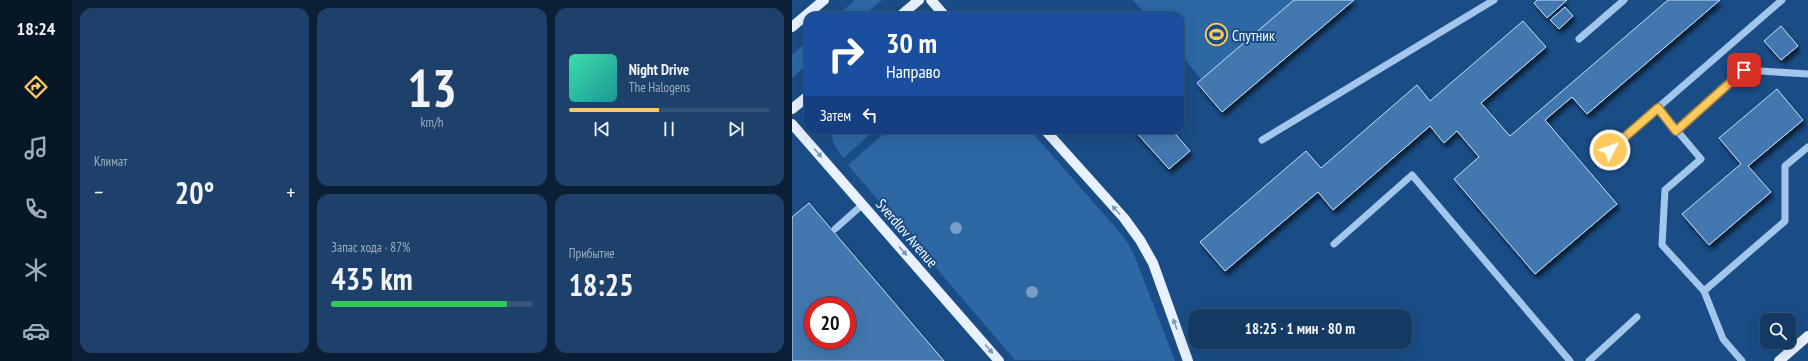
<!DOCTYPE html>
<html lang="ru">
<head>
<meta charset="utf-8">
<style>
	:root { --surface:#143a64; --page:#1d416a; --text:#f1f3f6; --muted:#9dadbf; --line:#335478; --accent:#feca5e }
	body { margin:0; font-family:"PT Sans Narrow",sans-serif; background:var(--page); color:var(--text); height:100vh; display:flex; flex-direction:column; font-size:15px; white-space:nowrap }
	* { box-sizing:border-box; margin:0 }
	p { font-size:13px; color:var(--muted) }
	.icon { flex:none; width:22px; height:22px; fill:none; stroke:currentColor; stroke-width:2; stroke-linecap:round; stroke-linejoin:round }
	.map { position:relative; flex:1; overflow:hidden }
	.side { display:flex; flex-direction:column; gap:8px; padding:8px; background:#0b2037; width:720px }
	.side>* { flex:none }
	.guide { position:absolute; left:12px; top:12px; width:380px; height:122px; border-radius:12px; box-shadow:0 4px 16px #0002,0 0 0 1px var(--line); background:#1a4fa0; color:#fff; overflow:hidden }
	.buttons { position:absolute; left:968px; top:313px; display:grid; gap:8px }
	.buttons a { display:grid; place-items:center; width:36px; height:36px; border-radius:8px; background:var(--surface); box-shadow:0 4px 16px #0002,0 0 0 1px var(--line); font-size:20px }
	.speed { position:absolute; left:12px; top:297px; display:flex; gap:8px; font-size:20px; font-weight:700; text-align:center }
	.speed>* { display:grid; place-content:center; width:52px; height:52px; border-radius:50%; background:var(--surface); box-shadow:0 4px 16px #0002,0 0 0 1px var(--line); line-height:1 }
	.speed .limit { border:6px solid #d22; background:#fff; color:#111 }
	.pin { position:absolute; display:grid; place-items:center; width:34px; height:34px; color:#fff; margin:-17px; border-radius:8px; box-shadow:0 2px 6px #0006 }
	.me { position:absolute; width:44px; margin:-22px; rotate:49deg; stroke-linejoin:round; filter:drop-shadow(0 0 3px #0008) }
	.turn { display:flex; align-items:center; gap:14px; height:84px; padding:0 16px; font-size:18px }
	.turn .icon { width:52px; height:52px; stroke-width:2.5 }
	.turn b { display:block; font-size:28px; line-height:34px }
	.then { display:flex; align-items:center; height:38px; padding:0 16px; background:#0003; gap:8px; font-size:15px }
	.big { font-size:30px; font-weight:600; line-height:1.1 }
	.side .widget { flex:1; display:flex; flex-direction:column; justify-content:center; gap:6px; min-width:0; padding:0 14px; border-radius:12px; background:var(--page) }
	.side .dial { align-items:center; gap:0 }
	.dial b { font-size:52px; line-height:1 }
	.song { display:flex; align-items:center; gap:12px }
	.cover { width:48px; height:48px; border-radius:6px; background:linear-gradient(135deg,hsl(160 70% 55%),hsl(180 70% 35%)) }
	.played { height:4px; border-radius:2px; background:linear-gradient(90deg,var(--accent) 45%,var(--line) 45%) }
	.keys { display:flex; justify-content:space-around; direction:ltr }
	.heat { display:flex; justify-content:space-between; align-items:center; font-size:22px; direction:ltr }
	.charge { height:6px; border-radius:3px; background:linear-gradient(90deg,#34c759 87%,var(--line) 0) }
	.side .tiles { flex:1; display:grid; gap:8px; grid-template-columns:repeat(3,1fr) }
	.widget:first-child { grid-row:span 2 }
	.trip { position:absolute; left:396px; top:309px; width:224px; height:40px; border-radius:12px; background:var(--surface); box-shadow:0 4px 16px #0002,0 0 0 1px var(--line); font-weight:600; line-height:40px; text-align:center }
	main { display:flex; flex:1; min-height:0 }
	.tabs { display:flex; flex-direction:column; width:72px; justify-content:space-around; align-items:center; background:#081728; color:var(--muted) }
	.tabs .icon { width:28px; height:28px }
	.tabs .selected { color:var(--accent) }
	.tabs b { font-size:18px; color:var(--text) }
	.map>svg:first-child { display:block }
	.green { fill:#2d67a4 }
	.building { fill:#4377af; stroke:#c7dff9; fill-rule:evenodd; filter:url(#shadow) }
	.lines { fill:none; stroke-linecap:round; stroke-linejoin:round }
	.minor { stroke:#a2c6ec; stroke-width:7 }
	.major { stroke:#e7f1ff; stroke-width:10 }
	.tree { fill:#799dc5 }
	.oneway { fill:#7697bc }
	.route-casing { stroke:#a5833d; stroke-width:10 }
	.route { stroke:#feca5e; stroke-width:7 }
	.labels { text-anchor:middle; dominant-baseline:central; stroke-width:4; stroke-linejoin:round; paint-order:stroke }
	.poi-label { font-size:15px; fill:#fff; stroke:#1a4d86; text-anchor:start }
	.street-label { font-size:15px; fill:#fff; stroke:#1a4d86 }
</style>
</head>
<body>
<main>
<nav class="tabs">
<b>18:24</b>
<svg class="icon selected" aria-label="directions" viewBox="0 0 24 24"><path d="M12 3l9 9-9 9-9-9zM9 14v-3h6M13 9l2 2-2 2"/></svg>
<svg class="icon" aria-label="music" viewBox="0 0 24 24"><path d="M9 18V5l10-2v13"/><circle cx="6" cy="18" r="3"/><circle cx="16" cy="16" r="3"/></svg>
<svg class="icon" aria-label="phone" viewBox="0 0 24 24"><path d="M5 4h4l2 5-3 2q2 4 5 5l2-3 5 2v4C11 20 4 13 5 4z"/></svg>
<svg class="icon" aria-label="climate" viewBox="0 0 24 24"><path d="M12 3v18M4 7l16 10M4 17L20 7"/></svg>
<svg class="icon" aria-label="car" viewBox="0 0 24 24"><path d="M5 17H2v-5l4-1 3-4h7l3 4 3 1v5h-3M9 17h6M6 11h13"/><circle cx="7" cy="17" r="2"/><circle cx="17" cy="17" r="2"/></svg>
</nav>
<section class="side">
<div class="tiles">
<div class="widget"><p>Климат</p>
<div class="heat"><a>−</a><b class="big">20°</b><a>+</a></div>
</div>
<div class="widget dial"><b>13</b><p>km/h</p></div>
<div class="widget">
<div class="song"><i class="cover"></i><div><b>Night Drive</b><p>The Halogens</p></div></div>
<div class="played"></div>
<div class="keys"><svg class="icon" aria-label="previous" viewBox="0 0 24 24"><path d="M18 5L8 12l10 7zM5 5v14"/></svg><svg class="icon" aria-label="pause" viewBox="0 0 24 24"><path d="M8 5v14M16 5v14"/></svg><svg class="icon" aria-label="next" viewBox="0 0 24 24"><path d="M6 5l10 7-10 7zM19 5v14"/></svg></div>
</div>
<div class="widget"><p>Запас хода · 87%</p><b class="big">435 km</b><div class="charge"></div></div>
<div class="widget"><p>Прибытие</p><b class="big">18:25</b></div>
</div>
</section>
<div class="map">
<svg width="1016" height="361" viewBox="0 0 1016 361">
	<defs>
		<filter id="shadow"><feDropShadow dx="2.5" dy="4.5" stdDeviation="2" flood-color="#0009"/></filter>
	</defs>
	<rect width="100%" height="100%" fill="#1a4d86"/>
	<g class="green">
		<polygon points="63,0 90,0 71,16 45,16"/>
		<polygon points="341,0 502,0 410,80 388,54 388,16 355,16"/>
		<polygon points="16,41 16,64 0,78 0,55"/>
		<polygon points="38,130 83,130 51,158 42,144"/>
		<polygon points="96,130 238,130 331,236 341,252 383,361 223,360 56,165"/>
	</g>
	<g class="building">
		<polygon points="502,0 562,0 430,112 405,83"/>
		<polygon points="745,0 775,0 755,18 742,3"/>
		<polygon points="876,0 928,0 795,114 780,97 753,120 825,204 743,274 662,179 687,157 665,131 652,143 638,126 541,210 526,192 433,271 408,242 514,151 529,168 625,85 638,101 731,21 754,47 689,103 718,136"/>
		<polygon points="773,7 781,16 767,29 758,20"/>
		<polygon points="989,26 1006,46 989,60 972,41"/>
		<polygon points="985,89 1011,120 956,166 979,192 917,245 890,214 949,164 927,138"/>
		<polygon points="342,130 380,130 398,151 377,169"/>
		<path d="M17,203L152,361H0V217ZM21,306H55V340H21Z"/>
	</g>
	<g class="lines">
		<g class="minor">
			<polyline points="787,39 832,0"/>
			<polyline points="866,108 909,159 873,190 870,245 912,291 931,339 950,361"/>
			<polyline points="885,131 952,70 1016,74"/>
			<polyline points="470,140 702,0"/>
			<polyline points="808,158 990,0"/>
			<polyline points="43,229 70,205"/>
			<polyline points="542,244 620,175 778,361"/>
			<polyline points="912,291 993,221 993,166 1016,147"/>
			<polyline points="797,361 845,317"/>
		</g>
		<g class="major">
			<polyline points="139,0 153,16"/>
			<polyline points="108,16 127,0"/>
			<polyline points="0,27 32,0"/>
			<polyline points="0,109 16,96"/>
			<polyline points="0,124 207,361"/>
			<polyline points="253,130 332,218 348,240 361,263 396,361"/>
			<polyline points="987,361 1016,336"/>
		</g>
	</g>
	<g class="tree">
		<circle cx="164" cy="228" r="6"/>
		<circle cx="240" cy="292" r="6"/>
	</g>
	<defs><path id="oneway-solid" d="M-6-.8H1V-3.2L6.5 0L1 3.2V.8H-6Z"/></defs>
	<g class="oneway">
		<use href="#oneway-solid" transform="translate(26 153) rotate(49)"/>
		<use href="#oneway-solid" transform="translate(324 210) rotate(-132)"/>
		<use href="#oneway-solid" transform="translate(111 251) rotate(49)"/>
		<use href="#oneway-solid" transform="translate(383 324) rotate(-110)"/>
		<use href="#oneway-solid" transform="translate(197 349) rotate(49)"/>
	</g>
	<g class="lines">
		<defs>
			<polyline id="route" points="818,150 866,108 884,131 952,70"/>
		</defs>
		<use href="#route" class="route-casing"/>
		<use href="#route" class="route"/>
	</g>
	<defs>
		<symbol id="stadium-ring" viewBox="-11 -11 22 22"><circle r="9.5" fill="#1a4d86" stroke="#feca5e" stroke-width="1.5"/><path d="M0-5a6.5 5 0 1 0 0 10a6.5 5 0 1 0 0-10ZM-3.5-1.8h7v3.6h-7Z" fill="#feca5e"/></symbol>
	</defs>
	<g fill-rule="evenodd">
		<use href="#stadium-ring" x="412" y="22" width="25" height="25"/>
	</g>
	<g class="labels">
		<g class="poi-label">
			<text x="440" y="35">Спутник</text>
		</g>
		<g class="street-label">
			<text transform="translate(115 233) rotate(49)">Sverdlov Avenue</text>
		</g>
	</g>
</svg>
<div class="buttons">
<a><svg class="icon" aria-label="search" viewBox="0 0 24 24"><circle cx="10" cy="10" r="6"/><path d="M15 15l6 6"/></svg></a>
</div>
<div class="speed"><div class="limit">20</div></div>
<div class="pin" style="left:952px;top:70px;background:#d93025"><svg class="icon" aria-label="arrive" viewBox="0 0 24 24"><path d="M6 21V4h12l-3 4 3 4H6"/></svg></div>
<svg class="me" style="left:818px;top:150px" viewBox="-20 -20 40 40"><circle r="17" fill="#feca5e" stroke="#fff" stroke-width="3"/><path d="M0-11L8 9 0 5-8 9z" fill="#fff"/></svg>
<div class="trip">18:25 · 1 мин · 80 m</div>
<div class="guide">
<div class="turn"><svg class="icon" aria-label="right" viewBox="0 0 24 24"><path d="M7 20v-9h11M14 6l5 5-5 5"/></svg><div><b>30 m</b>Направо</div></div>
<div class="then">Затем<svg class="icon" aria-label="left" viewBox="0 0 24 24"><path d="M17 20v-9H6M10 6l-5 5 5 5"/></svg></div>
</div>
</div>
</main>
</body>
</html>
